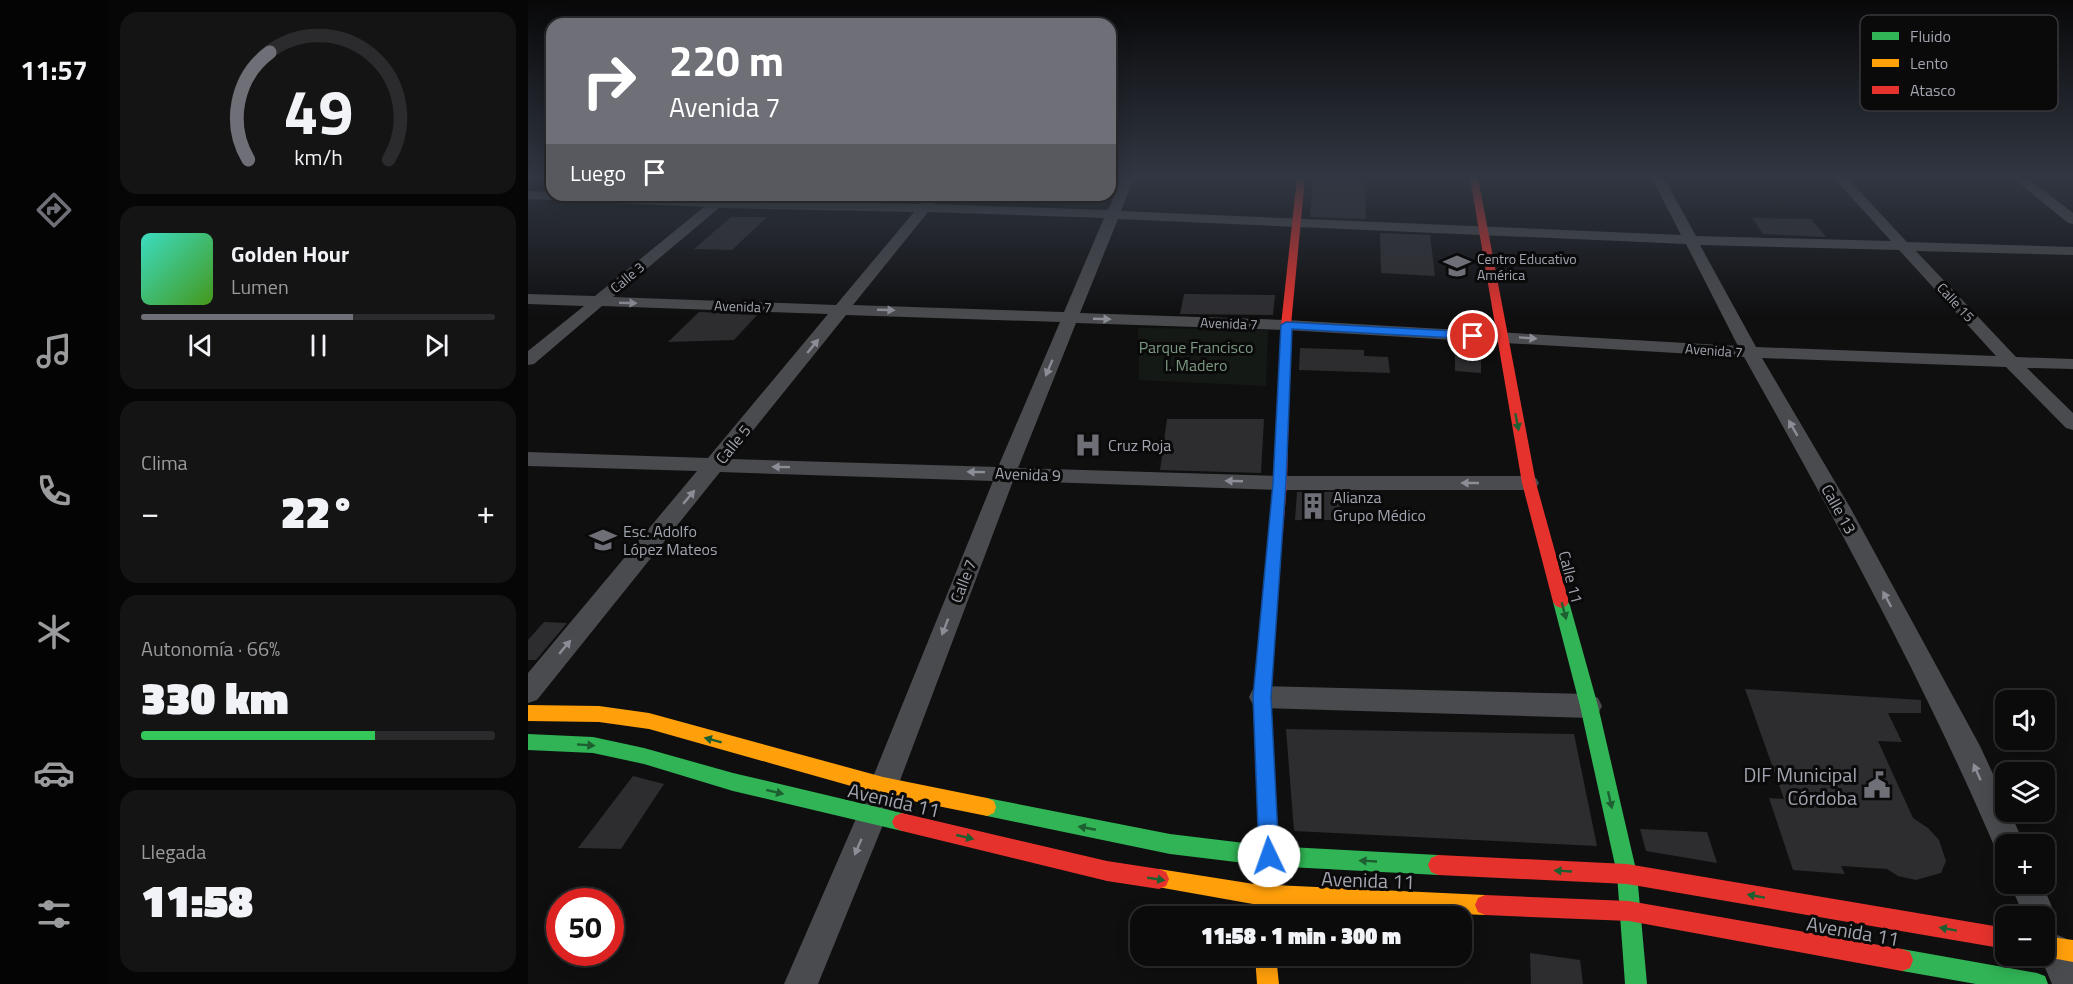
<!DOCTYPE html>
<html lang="es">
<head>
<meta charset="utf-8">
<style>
	:root { --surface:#0b0b0c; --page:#141415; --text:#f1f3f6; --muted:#9a9b9d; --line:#2b2b2d; --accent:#6f7077 }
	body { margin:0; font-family:"Titillium Web",sans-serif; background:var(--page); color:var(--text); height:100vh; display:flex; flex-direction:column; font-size:22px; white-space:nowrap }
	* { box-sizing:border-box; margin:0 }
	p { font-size:20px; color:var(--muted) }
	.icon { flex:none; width:33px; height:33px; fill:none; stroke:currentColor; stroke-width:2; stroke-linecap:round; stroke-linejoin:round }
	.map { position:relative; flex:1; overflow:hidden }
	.side { display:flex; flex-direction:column; gap:12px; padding:12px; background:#060607; width:420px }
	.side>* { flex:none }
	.top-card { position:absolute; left:18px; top:18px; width:570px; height:183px; border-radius:18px; box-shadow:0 3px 15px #0003,0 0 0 2px var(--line); background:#6f7077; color:#fff; overflow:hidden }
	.buttons { position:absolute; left:1467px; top:690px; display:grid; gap:12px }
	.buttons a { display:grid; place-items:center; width:60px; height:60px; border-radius:12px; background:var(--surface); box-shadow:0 3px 15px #0003,0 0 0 2px var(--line); font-size:30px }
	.speed { position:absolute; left:18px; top:888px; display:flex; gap:12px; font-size:30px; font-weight:700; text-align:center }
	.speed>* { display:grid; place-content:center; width:78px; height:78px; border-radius:50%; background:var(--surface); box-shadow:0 3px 15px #0003,0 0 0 2px var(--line); line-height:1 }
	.speed .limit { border:9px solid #d22; background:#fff; color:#111 }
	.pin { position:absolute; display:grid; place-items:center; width:51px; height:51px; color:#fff; margin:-26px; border:3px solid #fff; border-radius:50%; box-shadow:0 2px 6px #0007 }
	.me { position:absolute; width:66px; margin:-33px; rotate:357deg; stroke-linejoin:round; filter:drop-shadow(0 0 4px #0008) }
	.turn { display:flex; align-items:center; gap:21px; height:126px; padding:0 24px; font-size:27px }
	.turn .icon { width:78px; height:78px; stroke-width:2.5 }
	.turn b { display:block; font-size:42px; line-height:51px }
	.then { display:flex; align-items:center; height:57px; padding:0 24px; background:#0003; gap:12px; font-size:22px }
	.big { font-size:45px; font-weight:800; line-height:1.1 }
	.side .widget { flex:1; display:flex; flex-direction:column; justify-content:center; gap:9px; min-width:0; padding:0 21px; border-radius:18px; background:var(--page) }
	.side .dial { align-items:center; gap:0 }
	.dial svg { height:156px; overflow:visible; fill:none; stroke:var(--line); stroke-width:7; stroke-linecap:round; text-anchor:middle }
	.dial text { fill:var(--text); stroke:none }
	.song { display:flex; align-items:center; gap:18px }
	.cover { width:72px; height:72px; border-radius:9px; background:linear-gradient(135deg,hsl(170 70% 55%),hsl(100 70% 35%)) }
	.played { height:6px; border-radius:3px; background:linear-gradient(90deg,var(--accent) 60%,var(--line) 60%) }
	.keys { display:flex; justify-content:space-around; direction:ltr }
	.heat { display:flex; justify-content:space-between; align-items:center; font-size:33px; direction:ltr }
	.charge { height:9px; border-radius:4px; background:linear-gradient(90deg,#34c759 66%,var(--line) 0) }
	.trip { position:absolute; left:602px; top:906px; width:342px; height:60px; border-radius:18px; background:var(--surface); box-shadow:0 3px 15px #0003,0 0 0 2px var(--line); font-weight:800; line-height:60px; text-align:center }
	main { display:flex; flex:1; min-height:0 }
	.menu { display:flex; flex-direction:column; width:108px; justify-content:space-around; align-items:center; background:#040405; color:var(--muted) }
	.menu .icon { width:42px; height:42px }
	.menu .active { color:var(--accent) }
	.menu b { font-size:27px; color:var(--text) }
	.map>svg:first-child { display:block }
	.green { fill:#151916 }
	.building { fill:#2d2d30 }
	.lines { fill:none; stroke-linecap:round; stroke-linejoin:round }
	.street { fill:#4a4b4e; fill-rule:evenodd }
	.fast { fill:#30b455; fill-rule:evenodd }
	.slow { fill:#ff9f0a; fill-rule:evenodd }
	.jam { fill:#e5322d; fill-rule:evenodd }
	.oneway { fill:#8c8e97 }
	.oneway2 { fill:#1d5f30 }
	.route { fill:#1a73e8; stroke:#114b97; stroke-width:1.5 }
	.labels { text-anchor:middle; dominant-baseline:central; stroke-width:6; stroke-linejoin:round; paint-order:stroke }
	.far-poi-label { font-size:14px; fill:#a2a4af; stroke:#0a0a0b; text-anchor:start }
	.far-street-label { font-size:14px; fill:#a2a4af; stroke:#0a0a0b }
	.park-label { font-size:16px; fill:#7b9881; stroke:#0a0a0b }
	.street-label { font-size:16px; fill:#a2a4af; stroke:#0a0a0b }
	.poi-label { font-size:16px; fill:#a2a4af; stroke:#0a0a0b; text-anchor:start }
	.near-poi-label { font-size:20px; fill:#a2a4af; stroke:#0a0a0b; text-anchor:end }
	.near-street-label { font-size:20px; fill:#a2a4af; stroke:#0a0a0b }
	.key { fill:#0a0a0b; stroke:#38383c; stroke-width:1.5 }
	.key-label { font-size:16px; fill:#a2a4af }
</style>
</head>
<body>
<main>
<nav class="menu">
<b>11:57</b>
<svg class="icon active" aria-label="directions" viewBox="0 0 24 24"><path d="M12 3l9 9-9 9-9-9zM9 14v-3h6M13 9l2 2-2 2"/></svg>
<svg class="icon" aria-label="music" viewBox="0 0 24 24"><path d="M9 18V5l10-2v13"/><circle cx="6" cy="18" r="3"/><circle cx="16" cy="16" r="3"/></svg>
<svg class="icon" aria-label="phone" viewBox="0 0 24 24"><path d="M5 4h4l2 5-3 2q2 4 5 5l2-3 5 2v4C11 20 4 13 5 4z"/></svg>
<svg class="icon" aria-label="climate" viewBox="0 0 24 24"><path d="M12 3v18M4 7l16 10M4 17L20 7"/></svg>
<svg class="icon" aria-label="car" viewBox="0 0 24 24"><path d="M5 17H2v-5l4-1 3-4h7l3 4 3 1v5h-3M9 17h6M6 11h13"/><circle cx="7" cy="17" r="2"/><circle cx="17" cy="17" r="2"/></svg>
<svg class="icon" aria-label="filters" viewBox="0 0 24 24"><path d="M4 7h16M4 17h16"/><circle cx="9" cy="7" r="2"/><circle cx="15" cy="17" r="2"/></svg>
</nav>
<section class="side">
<div class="widget dial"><svg viewBox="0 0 100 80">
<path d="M14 69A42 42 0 1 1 86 69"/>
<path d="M14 69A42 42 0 0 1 25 14" stroke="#6f7077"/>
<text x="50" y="56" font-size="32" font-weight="700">49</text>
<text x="50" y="72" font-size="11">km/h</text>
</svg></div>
<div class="widget">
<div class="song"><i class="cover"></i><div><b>Golden Hour</b><p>Lumen</p></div></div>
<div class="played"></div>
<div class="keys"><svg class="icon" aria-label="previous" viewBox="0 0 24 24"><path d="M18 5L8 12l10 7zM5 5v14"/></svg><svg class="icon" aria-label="pause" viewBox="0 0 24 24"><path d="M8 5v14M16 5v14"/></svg><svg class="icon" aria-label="next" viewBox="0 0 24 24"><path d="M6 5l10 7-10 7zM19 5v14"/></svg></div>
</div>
<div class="widget"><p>Clima</p>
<div class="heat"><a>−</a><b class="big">22°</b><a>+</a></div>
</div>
<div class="widget"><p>Autonomía · 66%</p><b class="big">330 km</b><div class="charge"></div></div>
<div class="widget"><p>Llegada</p><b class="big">11:58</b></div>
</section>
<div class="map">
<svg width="1545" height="984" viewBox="0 0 1545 984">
	<rect width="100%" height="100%" fill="#0f0f10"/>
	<g class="green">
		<polygon points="543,195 582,195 575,209 535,208"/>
		<polygon points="610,328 740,330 738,386 611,380"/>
	</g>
	<g class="building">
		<polygon points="785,178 836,180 838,219 782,217"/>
		<polygon points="203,217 239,217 204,250 166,249"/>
		<polygon points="1224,218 1283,219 1298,237 1235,234"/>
		<polygon points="852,233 902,235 907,276 853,273"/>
		<polygon points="656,294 747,295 745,315 652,314"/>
		<polygon points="171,312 198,313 230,314 206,340 140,342"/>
		<polygon points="772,348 836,350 836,356 860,357 862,373 771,370"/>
		<polygon points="927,353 953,355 953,373 927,371"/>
		<polygon points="639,419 736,419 733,473 632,470"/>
		<polygon points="769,492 809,492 815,520 767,520"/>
		<polygon points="16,622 39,623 8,660 0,660 0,640"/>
		<polygon points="1217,689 1393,700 1393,713 1360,713 1374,742 1350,741 1385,818 1400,828 1411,840 1418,861 1413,873 1388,880 1370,876 1359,869 1313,866 1317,874 1265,870 1241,798 1256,799"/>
		<polygon points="758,729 1046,734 1069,846 766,831"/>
		<polygon points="105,776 136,784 93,849 50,848"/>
		<polygon points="1112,829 1179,832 1189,863 1118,851"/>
		<polygon points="1002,953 1052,960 1055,984 1003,984"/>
	</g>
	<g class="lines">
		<g class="street">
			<path d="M594,178H606L593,211L1153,235L1124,178H1136L1168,236L1363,241L1306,178H1319L1379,242L1545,247V255L1388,251L1488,357L1545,359V369L1499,368L1545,413V430L1538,428L1478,367L1234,358L1323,509L1452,746L1478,802V812H1482L1496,844H1478V857L1470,855C1397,683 1307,519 1216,357L758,330L548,323L490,468L752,476H1001L1008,478L1011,483L1008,488L1001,490H752L485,481L359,815L290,984H256L330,814L465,481L192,472L9,700L0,703V673L169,471L0,466V452L180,458L300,314L74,306L6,364L0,365V351L56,306L0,304V294L67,296L176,207L0,199V191L24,192V195L185,200L194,195L199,196L200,200L393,204L397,198L402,197L409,201L406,204L580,210ZM191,208L386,212L308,305L85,297ZM400,212L576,218L536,312L325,305ZM590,219L1158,244L1210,346L758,320L552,313ZM1172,245L1371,250L1468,356L1228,347ZM318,315L532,322L470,467L202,459Z"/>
			<polygon points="1485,178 1499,178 1545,213 1545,224 1540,223"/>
			<polygon points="734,686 1061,694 1070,698 1074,706 1070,714 1061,718 734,708 725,705 721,697 725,689"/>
			<polygon points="1482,884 1514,884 1528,916 1523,927 1516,930 1516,916 1496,916"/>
			<polygon points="1527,934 1539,939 1545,954 1545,984 1524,984 1512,956 1516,956 1516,939"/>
		</g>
		<g class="fast">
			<polygon points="1033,596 1038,598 1041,602 1070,706 1109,874 1119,984 1097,984 1089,874 1052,706 1025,602 1028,598"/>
			<polygon points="0,734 65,737 116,748 205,773 374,813 381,816 384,822 381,828 374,831 205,791 116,764 65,753 0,750"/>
			<polygon points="459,798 642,834 741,846 910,855 917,858 920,865 917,872 910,875 741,866 642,854 459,816 452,813 450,807 452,801"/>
			<polygon points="1374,949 1509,973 1517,976 1520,984 1448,984 1374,971 1366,968 1363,960 1366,952"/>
		</g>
		<g class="slow">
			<polygon points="746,551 751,552 753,556 742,697 751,856 746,885 957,895 964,898 967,905 964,912 957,915 745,906 746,916 726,916 725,904 624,886 621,879 624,872 631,869 726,884 731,856 726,697 739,556 741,552"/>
			<polygon points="0,705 71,706 121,713 355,777 459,798 466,801 468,807 466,813 459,816 355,795 121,729 71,722 0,721"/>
			<polygon points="1516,936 1545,940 1545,962 1513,956 1516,956"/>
			<polygon points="727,956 748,956 751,984 729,984"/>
		</g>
		<g class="jam">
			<polygon points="769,178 777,178 763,325 759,483 753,556 751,560 741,560 739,556 745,483 753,325"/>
			<polygon points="942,178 950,178 1008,483 1041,602 1038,606 1033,608 1028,606 1025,602 994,483"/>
			<polygon points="374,813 579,861 631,869 638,872 641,879 638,886 631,889 579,881 374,831 367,828 364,822 367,816"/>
			<polygon points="910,855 1099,864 1478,928 1478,949 1099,884 910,875 903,872 900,865 903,858"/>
			<polygon points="957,895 1101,901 1374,949 1382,952 1385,960 1382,968 1374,971 1101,921 957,915 950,912 947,905 950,898"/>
		</g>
	</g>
	<defs><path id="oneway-solid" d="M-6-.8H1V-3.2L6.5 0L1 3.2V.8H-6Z" transform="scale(1.5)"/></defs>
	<g class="oneway">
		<use href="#oneway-solid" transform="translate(100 303) rotate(2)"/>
		<use href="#oneway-solid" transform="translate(358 310) rotate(2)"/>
		<use href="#oneway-solid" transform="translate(574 319) rotate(2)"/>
		<use href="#oneway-solid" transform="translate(1000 338) rotate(4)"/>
		<use href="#oneway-solid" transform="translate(285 346) rotate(-51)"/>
		<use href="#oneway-solid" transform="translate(521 368) rotate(113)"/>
		<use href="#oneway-solid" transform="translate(1265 428) rotate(-120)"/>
		<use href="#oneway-solid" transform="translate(253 467) rotate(-179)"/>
		<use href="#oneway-solid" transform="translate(448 472) rotate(-179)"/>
		<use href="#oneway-solid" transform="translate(706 481) rotate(-178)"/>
		<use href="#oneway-solid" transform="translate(942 483) rotate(180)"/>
		<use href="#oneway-solid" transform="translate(161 497) rotate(-50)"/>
		<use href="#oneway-solid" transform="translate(1359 599) rotate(-118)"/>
		<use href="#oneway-solid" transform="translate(417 627) rotate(111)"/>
		<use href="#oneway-solid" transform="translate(37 647) rotate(-50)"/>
		<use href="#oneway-solid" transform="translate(1449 772) rotate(-114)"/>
		<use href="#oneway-solid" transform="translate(330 847) rotate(113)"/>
	</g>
	<g class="oneway2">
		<use href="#oneway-solid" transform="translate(989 422) rotate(79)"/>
		<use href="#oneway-solid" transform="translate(1036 611) rotate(75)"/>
		<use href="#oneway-solid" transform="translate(185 740) rotate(-165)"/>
		<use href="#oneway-solid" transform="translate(58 745) rotate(4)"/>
		<use href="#oneway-solid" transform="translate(247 792) rotate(14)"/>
		<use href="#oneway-solid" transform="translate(1082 800) rotate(77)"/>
		<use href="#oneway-solid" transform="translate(559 828) rotate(-169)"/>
		<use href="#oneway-solid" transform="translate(437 837) rotate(13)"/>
		<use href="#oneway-solid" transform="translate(840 861) rotate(-177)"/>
		<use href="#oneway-solid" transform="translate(1035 871) rotate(-177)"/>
		<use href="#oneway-solid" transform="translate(628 879) rotate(9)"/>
		<use href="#oneway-solid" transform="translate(1228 896) rotate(-170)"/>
		<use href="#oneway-solid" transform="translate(1420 929) rotate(-170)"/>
	</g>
	<linearGradient id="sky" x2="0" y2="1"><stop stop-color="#080809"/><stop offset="0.56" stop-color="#313742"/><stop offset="1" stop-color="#313742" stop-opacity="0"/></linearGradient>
	<rect width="1545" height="316" fill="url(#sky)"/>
	<polygon class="route" points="758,322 945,332 951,336 945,339 764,329 758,483 743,697 751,856 748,863 741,865 734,863 731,856 725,697 745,483 753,325"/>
	<defs>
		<symbol id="school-bare" viewBox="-9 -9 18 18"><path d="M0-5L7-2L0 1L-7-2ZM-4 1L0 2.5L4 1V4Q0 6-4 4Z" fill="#6f7077" stroke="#0a0a0b" stroke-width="2.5" paint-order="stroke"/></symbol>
		<symbol id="hospital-bare" viewBox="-9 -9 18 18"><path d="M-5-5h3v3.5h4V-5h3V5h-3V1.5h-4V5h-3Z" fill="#6f7077" stroke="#0a0a0b" stroke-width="2.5" paint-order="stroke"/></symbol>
		<symbol id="building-bare" viewBox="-9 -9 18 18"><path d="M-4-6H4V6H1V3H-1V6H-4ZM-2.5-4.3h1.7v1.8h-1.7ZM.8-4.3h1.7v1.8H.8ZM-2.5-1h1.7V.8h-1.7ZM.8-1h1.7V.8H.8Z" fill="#6f7077" stroke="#0a0a0b" stroke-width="2.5" paint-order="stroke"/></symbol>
		<symbol id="civic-bare" viewBox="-9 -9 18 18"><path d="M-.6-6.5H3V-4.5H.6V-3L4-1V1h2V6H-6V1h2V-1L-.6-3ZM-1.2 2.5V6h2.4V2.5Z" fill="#6f7077" stroke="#0a0a0b" stroke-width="2.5" paint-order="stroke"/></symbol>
	</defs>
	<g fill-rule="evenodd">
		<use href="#school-bare" x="910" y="247" width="38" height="38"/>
		<use href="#hospital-bare" x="541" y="426" width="38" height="38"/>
		<use href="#building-bare" x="766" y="487" width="38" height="38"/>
		<use href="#school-bare" x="56" y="521" width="38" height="38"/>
		<use href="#civic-bare" x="1330" y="766" width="38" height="38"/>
	</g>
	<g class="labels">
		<g class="far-poi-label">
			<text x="949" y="258">Centro Educativo<tspan x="949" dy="16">América</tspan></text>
		</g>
		<g class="far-street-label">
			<text transform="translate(99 277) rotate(-40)">Calle 3</text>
			<text transform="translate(1428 302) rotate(47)">Calle 15</text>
			<text transform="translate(215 306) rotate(2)">Avenida 7</text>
			<text transform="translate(701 323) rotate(2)">Avenida 7</text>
			<text transform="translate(1186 350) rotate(4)">Avenida 7</text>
		</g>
		<g class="park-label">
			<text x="668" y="347">Parque Francisco<tspan x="668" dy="18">I. Madero</tspan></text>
		</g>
		<g class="street-label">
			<text transform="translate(205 444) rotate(-51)">Calle 5</text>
			<text transform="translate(500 474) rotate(2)">Avenida 9</text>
			<text transform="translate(1311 509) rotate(61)">Calle 13</text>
			<text transform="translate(1043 577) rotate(75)">Calle 11</text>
			<text transform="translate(435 581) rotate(-69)">Calle 7</text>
		</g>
		<g class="poi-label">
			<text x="580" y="445">Cruz Roja</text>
			<text x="805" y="497">Alianza<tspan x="805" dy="18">Grupo Médico</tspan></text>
			<text x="95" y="531">Esc. Adolfo<tspan x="95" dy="18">López Mateos</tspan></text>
		</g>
		<g class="near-poi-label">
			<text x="1329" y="774">DIF Municipal<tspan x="1329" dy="23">Córdoba</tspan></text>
		</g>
		<g class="near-street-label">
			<text transform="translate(366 800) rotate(13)">Avenida 11</text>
			<text transform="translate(840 880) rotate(2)">Avenida 11</text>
			<text transform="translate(1325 931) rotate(10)">Avenida 11</text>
		</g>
	</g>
	<rect x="1332" y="15" width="198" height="96" rx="9" class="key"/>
	<rect x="1344" y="32" width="27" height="8" fill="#30b455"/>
	<rect x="1344" y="59" width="27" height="8" fill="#ff9f0a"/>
	<rect x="1344" y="86" width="27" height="8" fill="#e5322d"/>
	<g class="key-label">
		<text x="1382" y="42">Fluido</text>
		<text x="1382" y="69">Lento</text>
		<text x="1382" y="96">Atasco</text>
	</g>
</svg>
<div class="buttons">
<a><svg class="icon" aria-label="sound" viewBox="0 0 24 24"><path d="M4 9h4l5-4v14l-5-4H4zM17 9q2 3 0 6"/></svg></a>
<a><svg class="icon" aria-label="layers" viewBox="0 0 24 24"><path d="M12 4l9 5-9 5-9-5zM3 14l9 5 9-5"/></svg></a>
<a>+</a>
<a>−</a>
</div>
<div class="speed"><div class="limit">50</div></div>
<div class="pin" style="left:945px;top:336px;background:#d93025"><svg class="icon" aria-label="arrive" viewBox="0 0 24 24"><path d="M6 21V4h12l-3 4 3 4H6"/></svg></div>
<svg class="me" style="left:741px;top:856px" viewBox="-20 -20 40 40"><circle r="19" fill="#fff"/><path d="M0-13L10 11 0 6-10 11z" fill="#1a73e8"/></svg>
<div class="trip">11:58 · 1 min · 300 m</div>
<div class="top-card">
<div class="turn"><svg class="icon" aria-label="right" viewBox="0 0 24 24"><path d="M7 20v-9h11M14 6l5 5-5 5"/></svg><div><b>220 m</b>Avenida 7</div></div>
<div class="then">Luego<svg class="icon" aria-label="arrive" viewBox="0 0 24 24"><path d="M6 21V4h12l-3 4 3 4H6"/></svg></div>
</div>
</div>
</main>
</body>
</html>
